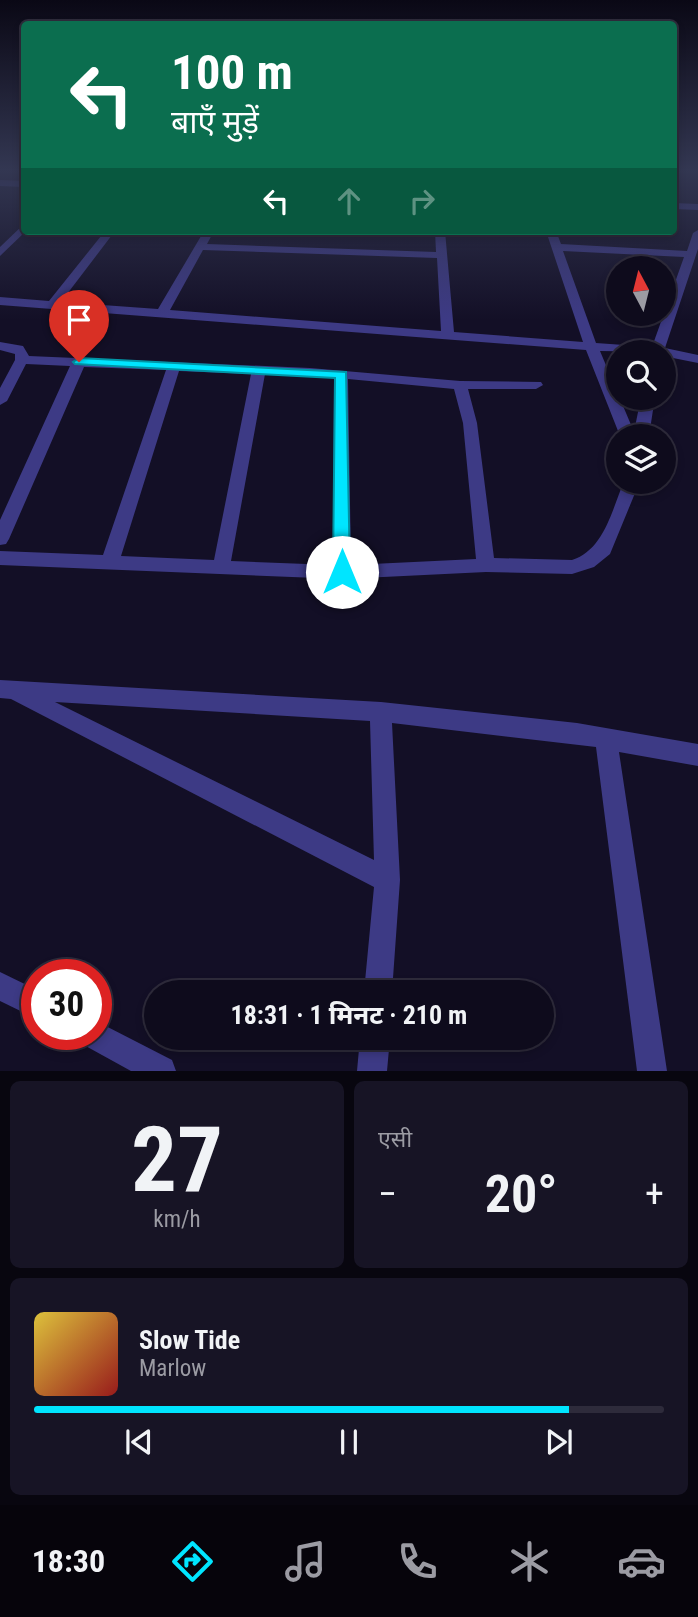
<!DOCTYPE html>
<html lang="hi">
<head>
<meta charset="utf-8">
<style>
	:root { --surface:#0e0b1c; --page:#171425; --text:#f1f3f6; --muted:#9b9ba3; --line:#2e2b3b; --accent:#00e5ff }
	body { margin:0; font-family:"Roboto Condensed","Noto Sans Devanagari",sans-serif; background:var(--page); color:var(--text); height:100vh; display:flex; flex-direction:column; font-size:26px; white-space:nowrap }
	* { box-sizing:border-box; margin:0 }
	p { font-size:23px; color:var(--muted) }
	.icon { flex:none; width:38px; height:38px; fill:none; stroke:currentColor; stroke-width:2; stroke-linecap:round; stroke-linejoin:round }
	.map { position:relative; height:1071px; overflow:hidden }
	.side { display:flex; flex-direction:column; gap:10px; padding:10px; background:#08060f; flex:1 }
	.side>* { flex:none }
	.hud { position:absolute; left:21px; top:21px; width:656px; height:214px; border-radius:7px; box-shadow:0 4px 10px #0003,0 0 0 2px var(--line); background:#0b6e4f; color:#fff; overflow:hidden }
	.needle { width:46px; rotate:353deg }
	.controls { position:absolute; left:606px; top:256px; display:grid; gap:14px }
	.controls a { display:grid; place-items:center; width:70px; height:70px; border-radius:50%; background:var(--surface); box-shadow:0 4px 10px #0003,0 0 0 2px var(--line); font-size:35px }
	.speed { position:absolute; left:21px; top:959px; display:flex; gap:14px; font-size:35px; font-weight:700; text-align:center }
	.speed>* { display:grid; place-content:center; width:91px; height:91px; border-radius:50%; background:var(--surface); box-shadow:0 4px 10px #0003,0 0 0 2px var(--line); line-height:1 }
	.speed .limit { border:10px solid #d22; background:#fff; color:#111 }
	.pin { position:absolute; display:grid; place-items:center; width:60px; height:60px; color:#fff; margin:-72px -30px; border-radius:50% 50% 50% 0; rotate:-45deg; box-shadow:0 0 7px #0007 }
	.pin .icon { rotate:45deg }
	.me { position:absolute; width:77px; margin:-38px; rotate:0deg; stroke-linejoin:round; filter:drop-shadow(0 0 5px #0008) }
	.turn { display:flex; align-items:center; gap:24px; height:147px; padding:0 35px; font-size:32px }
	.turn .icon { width:91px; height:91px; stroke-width:2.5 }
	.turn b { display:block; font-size:49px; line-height:60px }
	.lanes { display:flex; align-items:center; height:66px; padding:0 35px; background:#0003; justify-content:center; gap:35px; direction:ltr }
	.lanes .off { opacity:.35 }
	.big { font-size:52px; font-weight:700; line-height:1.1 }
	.side .widget { flex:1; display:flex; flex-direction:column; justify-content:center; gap:10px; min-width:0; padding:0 24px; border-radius:10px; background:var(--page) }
	.side .dial { align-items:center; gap:0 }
	.dial b { font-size:91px; line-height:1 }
	.song { display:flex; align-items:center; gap:21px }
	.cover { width:84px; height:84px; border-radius:10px; background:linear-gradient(135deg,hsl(50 70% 55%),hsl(0 70% 35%)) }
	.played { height:7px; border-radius:4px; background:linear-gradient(90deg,var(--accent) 85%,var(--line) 85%) }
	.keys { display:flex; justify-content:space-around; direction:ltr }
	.heat { display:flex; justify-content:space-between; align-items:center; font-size:38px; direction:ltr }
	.side .tiles { flex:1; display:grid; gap:10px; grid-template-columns:1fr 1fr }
	.widget:last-child { grid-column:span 2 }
	.trip { position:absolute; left:144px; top:980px; width:410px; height:70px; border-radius:35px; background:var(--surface); box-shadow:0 4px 10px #0003,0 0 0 2px var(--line); font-weight:700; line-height:70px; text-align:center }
	.menu { display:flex; height:112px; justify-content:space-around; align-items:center; background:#06040b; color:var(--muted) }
	.menu .icon { width:49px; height:49px }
	.menu .on { color:var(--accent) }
	.menu b { font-size:32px; color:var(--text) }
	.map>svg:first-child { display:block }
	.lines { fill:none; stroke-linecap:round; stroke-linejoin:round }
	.minor { fill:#3d3a85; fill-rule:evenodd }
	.route { fill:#00e5ff; stroke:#0095a6; stroke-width:2 }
</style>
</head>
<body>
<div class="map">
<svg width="698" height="1071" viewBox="0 0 698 1071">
	<rect width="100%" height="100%" fill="#130f26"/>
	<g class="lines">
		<g class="minor">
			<polygon points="0,180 24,181 24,187 0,186"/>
			<polygon points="674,203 698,204 698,210 674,209"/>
			<polygon points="24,224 26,231 0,256 0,247"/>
			<path d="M698,230V249L665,348L698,355V363L663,356V352L600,351L634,432L641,397H655L649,436H620L586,350L0,305V297L49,301L105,231H115L61,302L158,309L204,231H214L207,244L436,252L435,231H445L454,332L583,342L546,231H556L561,244L687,251L693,233ZM203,250L437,258L441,331L170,310ZM563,251L684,257L652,347L596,343Z"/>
			<path d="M0,342L23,346L29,356L310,368L460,381L541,382L543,385L536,389H468L477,423L494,558L572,560C604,550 612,510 624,481H640L610,554L594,567L572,574L486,572L342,579L0,565V551L103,555L166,370L84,367L9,539L6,544L0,545V520L70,366L26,364L7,401L0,405V388L15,360V354L0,350ZM179,371L251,374L214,560L121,556ZM265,374L334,378L333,565L231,561ZM348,379L454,389L463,423L476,559L351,565Z"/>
			<path d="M0,680L381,702L577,723L698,744V766L619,752L667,1071H637L596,747L392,723L400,880L392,992H364L374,887L11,699L0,698ZM55,702L370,721L374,860Z"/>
			<polygon points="0,972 37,990 37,1019 0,1001"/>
			<polygon points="96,1021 172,1060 176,1071 131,1071 82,1044 78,1034 96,1034"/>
			<polygon points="360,1038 390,1038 387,1071 357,1071"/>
		</g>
	</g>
	<linearGradient id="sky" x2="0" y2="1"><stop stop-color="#0a0815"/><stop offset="0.53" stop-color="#333752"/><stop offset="1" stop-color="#333752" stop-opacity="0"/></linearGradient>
	<rect width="698" height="320" fill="url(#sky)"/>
	<polygon class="route" points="79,358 346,372 350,572 348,576 336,576 333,572 335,378 75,364 73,362"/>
</svg>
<div class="controls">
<a><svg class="needle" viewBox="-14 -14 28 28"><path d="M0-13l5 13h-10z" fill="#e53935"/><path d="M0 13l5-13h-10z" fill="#9b9ba3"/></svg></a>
<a><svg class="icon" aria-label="search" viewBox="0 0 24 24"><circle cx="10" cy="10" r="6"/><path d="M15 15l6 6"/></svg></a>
<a><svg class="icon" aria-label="layers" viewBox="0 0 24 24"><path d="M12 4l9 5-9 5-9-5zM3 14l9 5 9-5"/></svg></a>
</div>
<div class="speed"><div class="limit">30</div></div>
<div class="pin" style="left:79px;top:362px;background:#d93025"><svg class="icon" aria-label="arrive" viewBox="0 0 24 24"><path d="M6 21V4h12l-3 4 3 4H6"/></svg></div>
<svg class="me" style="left:342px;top:572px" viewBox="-20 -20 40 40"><circle r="19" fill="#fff"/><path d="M0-13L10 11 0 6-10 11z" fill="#00e5ff"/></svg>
<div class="trip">18:31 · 1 मिनट · 210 m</div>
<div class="hud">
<div class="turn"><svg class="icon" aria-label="left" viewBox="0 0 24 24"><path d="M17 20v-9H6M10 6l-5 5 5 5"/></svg><div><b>100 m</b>बाएँ मुड़ें</div></div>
<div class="lanes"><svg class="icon" aria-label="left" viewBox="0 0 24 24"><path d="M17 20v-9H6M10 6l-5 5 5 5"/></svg><svg class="icon off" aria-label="ahead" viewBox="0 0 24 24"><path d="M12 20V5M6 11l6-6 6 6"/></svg><svg class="icon off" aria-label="right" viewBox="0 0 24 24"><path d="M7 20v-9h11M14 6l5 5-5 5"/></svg></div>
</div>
</div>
<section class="side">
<div class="tiles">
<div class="widget dial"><b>27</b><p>km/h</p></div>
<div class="widget"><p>एसी</p>
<div class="heat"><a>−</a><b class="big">20°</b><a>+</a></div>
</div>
<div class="widget">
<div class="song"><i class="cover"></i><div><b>Slow Tide</b><p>Marlow</p></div></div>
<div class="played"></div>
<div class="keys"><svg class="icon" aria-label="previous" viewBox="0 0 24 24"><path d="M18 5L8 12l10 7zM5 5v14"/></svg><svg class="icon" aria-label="pause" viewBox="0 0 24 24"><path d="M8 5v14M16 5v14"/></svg><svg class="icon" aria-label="next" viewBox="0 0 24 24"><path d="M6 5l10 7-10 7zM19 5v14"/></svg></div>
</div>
</div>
</section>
<nav class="menu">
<b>18:30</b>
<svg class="icon on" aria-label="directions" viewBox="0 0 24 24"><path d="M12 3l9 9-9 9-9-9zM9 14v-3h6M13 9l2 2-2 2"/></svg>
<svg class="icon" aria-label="music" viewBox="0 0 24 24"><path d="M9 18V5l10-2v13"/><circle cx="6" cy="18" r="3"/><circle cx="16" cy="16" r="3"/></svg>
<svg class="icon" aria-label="phone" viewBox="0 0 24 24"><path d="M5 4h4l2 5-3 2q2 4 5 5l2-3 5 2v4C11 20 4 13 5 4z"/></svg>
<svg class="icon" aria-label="climate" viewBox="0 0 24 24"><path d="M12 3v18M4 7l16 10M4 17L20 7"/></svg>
<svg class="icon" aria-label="car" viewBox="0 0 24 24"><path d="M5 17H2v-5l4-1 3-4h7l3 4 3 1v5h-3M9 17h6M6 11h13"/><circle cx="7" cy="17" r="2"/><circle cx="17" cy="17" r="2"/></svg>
</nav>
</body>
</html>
